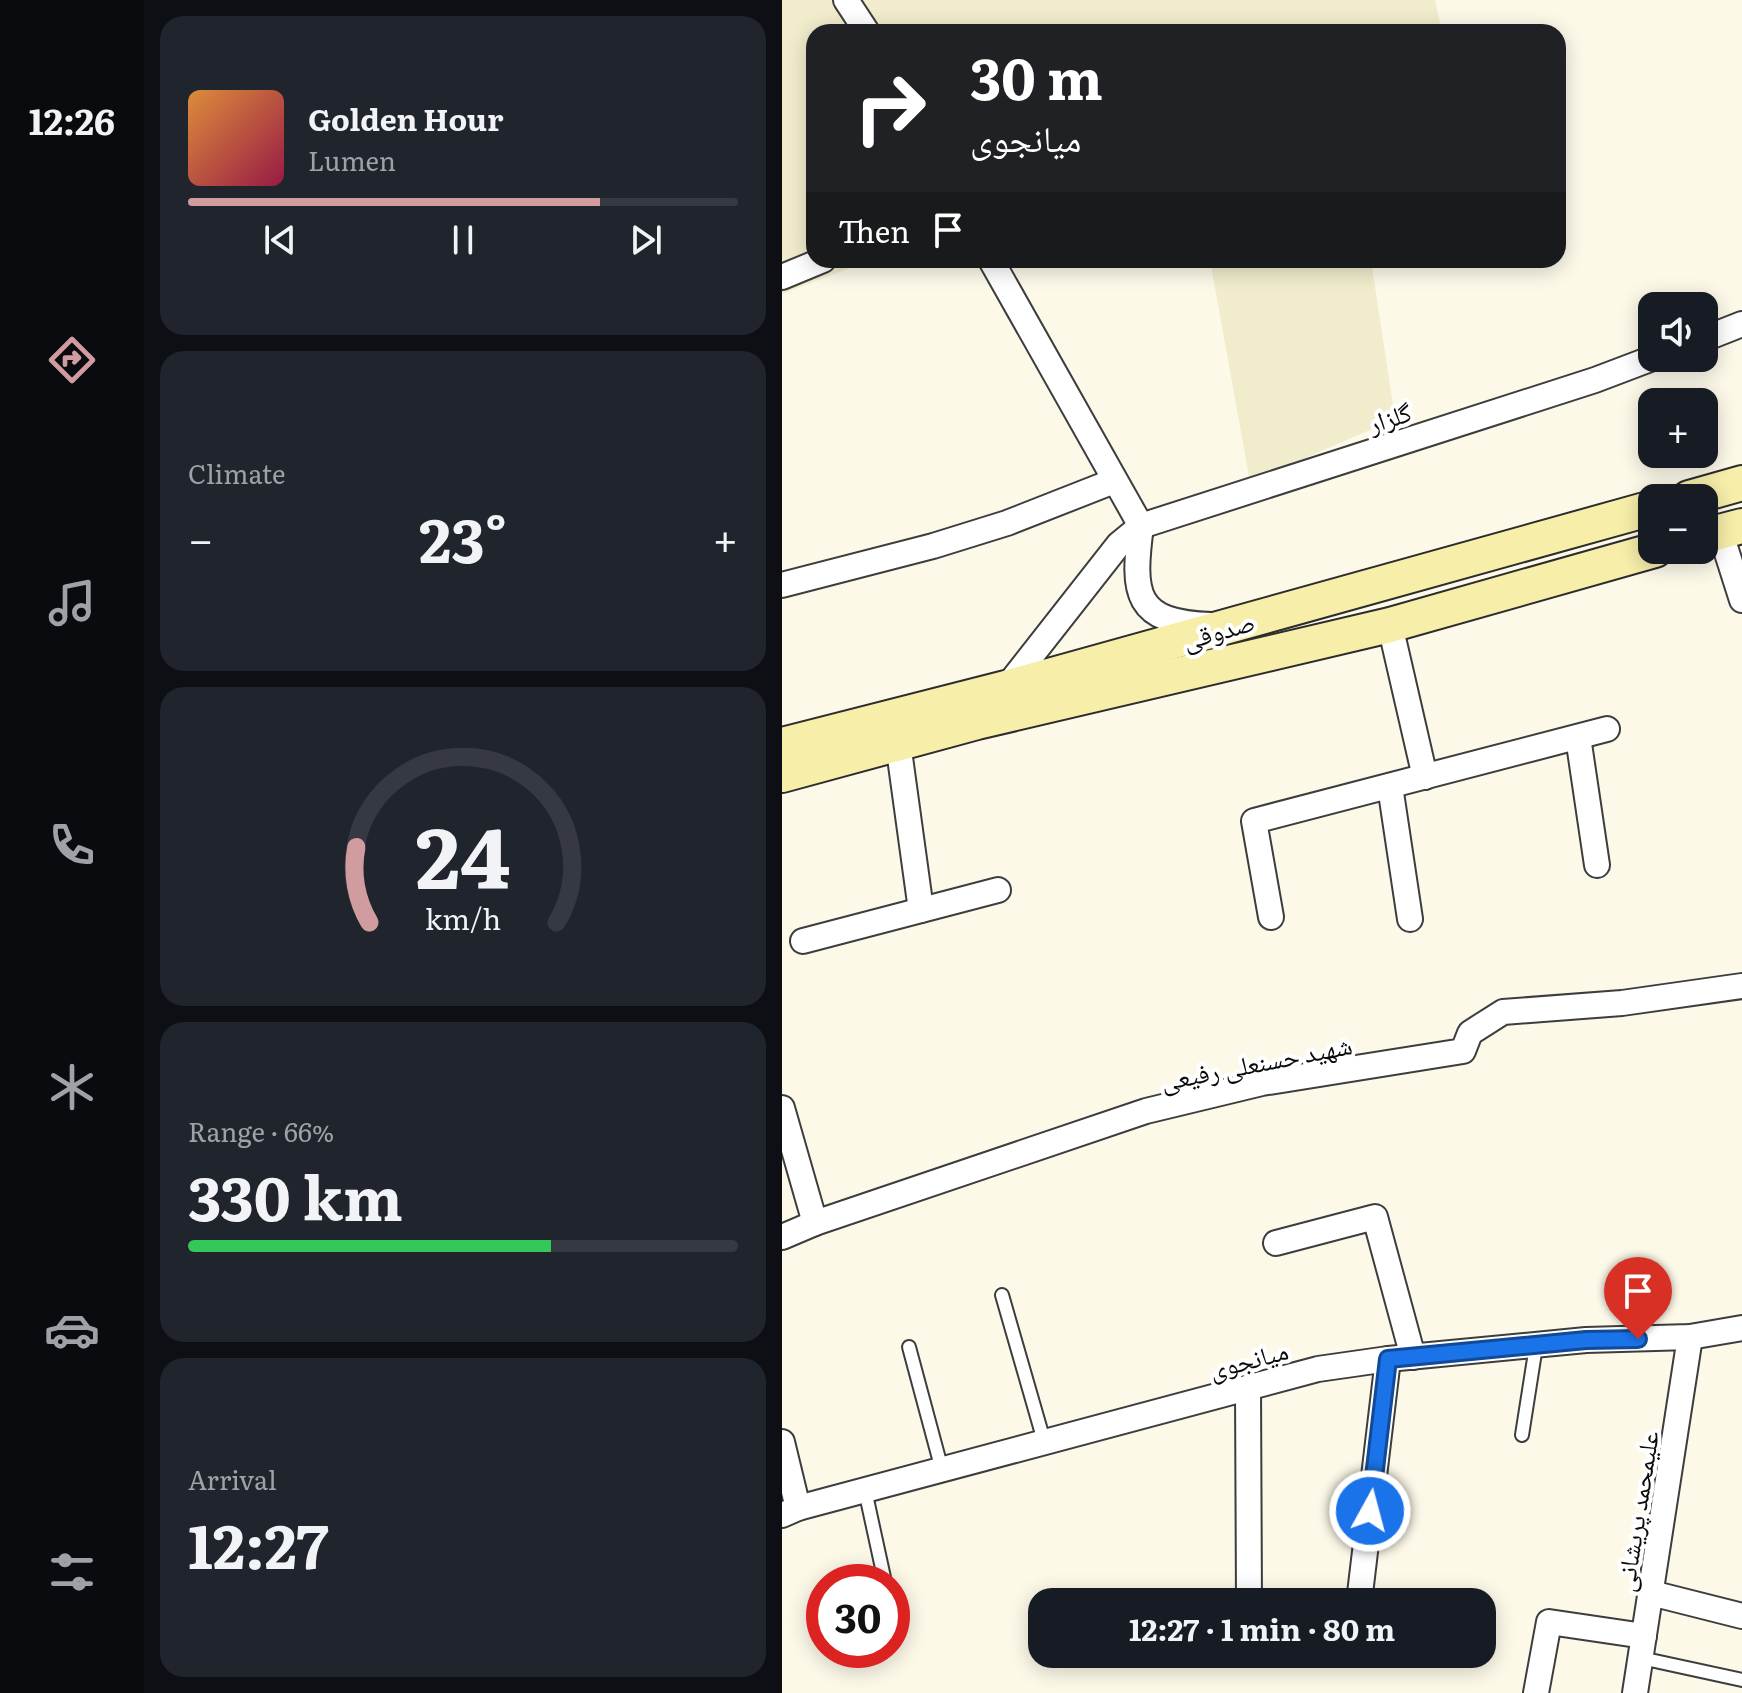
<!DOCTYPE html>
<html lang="en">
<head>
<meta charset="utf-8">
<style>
	:root { --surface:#171b24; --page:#20242c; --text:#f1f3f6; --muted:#9ea1a6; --line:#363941; --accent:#d19ca0 }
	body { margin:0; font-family:Literata,"Noto Naskh Arabic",serif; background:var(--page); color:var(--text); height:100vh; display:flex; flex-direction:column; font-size:30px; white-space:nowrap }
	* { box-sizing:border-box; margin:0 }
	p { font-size:26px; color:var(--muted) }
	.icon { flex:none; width:44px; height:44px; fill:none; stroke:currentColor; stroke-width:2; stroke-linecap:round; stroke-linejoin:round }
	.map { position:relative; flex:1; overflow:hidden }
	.panel { display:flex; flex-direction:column; gap:16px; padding:16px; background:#0d0f14; width:638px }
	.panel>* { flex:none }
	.top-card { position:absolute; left:24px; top:24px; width:760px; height:244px; border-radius:24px; box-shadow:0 4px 20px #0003; background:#202124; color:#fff; overflow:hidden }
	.controls { position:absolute; left:856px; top:292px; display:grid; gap:16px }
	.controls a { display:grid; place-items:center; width:80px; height:80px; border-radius:16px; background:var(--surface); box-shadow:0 4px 20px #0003; font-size:40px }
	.speed { position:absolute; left:24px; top:1564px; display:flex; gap:16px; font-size:40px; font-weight:700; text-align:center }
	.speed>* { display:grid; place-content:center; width:104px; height:104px; border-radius:50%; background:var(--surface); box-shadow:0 4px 20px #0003; line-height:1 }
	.speed .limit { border:12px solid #d22; background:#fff; color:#111 }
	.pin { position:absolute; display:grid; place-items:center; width:68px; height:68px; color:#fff; margin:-82px -34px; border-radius:50% 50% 50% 0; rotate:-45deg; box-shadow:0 0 8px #0007 }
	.pin .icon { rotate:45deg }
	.me { position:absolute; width:88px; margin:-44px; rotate:7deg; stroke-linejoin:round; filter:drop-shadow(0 0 6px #0008) }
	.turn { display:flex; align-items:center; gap:28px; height:168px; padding:0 32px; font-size:36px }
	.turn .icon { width:104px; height:104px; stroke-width:2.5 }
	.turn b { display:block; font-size:56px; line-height:68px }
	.then { display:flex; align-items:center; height:76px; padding:0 32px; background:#0003; gap:16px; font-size:30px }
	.big { font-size:60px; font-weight:700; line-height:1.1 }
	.panel .widget { flex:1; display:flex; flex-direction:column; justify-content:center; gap:12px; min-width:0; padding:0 28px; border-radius:24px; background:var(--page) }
	.panel .dial { align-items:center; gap:0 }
	.dial svg { height:208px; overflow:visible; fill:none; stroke:var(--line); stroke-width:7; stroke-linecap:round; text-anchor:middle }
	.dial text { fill:var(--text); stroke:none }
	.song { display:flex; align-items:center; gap:24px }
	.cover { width:96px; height:96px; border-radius:12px; background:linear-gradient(135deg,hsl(30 70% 55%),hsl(340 70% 35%)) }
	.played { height:8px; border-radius:4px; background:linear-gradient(90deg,var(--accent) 75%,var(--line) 75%) }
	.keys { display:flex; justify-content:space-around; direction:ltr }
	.heat { display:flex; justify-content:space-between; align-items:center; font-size:44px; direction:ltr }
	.charge { height:12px; border-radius:6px; background:linear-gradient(90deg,#34c759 66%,var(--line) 0) }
	.trip { position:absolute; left:246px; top:1588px; width:468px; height:80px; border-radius:24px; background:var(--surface); box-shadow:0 4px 20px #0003; font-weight:700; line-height:80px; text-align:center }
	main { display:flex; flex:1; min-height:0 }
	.tab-bar { display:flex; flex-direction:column; width:144px; justify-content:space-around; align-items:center; background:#090b0e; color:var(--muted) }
	.tab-bar .icon { width:56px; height:56px }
	.tab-bar .on { color:var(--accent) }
	.tab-bar b { font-size:36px; color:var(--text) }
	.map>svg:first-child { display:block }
	.farmland { fill:#f0eccc }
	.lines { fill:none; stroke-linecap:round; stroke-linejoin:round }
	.lane-casing { stroke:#3d3d3d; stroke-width:16 }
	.street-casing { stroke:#3d3d3d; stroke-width:28 }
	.secondary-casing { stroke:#2c2c2c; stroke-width:38 }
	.lane { stroke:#fff; stroke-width:12 }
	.street { stroke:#fff; stroke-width:24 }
	.secondary { stroke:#f7eeaa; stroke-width:34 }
	.route-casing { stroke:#114b97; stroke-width:20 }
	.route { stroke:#1a73e8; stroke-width:14 }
	.labels { text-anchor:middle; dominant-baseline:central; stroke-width:8; stroke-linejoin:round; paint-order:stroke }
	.street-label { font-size:26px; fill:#0a0a0a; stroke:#fff }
</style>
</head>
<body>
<main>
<nav class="tab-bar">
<b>12:26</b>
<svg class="icon on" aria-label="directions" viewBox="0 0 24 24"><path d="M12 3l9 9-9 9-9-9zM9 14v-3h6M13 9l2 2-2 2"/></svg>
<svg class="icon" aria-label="music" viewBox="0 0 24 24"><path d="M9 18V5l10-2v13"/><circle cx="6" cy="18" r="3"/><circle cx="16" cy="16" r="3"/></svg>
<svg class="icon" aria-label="phone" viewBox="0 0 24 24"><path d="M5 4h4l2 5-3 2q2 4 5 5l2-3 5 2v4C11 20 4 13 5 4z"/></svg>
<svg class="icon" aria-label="climate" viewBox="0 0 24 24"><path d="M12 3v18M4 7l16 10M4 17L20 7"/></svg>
<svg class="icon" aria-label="car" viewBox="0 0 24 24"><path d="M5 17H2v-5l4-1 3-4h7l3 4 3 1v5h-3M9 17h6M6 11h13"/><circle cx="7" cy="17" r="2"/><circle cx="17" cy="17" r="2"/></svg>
<svg class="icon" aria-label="filters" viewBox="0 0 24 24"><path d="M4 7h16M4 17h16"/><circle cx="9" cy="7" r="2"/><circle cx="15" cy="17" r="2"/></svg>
</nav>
<section class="panel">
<div class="widget">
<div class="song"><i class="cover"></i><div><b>Golden Hour</b><p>Lumen</p></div></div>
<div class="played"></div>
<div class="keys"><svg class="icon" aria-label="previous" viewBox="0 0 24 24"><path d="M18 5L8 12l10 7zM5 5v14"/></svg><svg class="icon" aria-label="pause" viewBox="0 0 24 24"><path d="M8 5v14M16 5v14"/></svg><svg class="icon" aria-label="next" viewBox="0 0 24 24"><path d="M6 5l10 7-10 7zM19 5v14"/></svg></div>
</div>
<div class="widget"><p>Climate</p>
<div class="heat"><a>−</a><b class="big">23°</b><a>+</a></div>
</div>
<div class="widget dial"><svg viewBox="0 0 100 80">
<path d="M14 69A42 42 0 1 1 86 69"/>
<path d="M14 69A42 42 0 0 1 9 40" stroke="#d19ca0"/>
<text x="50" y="56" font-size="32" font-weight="700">24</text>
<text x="50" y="72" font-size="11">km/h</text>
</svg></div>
<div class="widget"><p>Range · 66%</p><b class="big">330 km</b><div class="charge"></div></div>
<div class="widget"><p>Arrival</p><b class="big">12:27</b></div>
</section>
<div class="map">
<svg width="960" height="1693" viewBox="0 0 960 1693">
	<rect width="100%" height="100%" fill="#fdf9e9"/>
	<g class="farmland">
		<polygon points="0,0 653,0 660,32 32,32 32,260 89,260 0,294"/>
		<polygon points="428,260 589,260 613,419 468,482"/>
	</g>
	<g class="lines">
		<defs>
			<g id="lane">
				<polyline points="220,1295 262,1441"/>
				<polyline points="127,1347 160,1470"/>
				<polyline points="740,1435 754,1346"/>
				<polyline points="83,1490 103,1582"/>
				<polyline points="110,1614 110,1615"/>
				<polyline points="859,1658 960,1680"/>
			</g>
			<g id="street">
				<polyline points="64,0 85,32"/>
				<path d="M209,260L359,526C350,594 352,623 430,625"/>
				<polyline points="0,277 41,260"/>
				<polyline points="922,339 960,324"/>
				<polyline points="938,531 960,600"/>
				<polyline points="0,585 151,546 225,523 332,481"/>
				<polyline points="608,625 643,777"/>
				<polyline points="224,688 337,544 359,526 813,380 871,358"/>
				<polyline points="796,737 815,865"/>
				<polyline points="116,743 139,910"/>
				<polyline points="608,786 628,919"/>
				<polyline points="489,917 472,821 825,729"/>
				<polyline points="21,941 216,890"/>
				<polyline points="0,1108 33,1223"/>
				<polyline points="0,1237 33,1223 364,1111 480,1083 681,1051 688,1033 721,1012 840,1003 960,986"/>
				<polyline points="494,1243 593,1217 631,1357"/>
				<polyline points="466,1388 467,1602"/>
				<polyline points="0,1442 16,1508"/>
				<polyline points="0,1515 16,1508 536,1369 606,1359 804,1340 908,1337 960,1328"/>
				<polyline points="869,1593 960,1616"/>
				<polyline points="577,1602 606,1359"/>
				<polyline points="754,1693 767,1622 862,1636"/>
				<polyline points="853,1693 908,1337"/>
			</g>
			<g id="secondary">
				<polyline points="907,498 960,483"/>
				<polyline points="922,536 960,526"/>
				<polyline points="0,745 224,688 870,508"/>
				<polyline points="0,775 195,722 608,625 873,550"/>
			</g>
		</defs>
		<use href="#lane" class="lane-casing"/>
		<use href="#street" class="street-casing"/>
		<use href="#secondary" class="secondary-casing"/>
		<use href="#lane" class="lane"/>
		<use href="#street" class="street"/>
		<use href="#secondary" class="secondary"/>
	</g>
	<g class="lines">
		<defs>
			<polyline id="route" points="588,1511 606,1359 804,1340 856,1339"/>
		</defs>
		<use href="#route" class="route-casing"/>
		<use href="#route" class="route"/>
	</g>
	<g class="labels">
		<g class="street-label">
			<text transform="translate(607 416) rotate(-18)">گلزار</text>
			<text transform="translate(436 629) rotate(-16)">صدوقی</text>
			<text transform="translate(474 1061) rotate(-11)">شهید حسنعلی رفیعی</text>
			<text transform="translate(466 1358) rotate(-15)">میانجوی</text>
			<text transform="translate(853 1511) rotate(-81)">علیمحمد پریشانی</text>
		</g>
	</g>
</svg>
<div class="controls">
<a><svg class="icon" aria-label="sound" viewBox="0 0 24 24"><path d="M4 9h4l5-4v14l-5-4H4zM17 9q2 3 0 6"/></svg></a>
<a>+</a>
<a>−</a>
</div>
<div class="speed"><div class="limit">30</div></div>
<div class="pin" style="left:856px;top:1339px;background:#d93025"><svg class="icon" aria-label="arrive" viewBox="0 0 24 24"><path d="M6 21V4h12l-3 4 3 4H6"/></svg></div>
<svg class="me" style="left:588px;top:1511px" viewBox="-20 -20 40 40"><circle r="17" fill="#1a73e8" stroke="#fff" stroke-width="3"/><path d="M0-11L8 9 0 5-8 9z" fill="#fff"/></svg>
<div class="trip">12:27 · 1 min · 80 m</div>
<div class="top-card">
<div class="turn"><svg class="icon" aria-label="right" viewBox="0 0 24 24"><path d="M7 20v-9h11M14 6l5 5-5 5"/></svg><div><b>30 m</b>میانجوی</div></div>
<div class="then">Then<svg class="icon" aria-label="arrive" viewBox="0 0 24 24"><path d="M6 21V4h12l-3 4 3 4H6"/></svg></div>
</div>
</div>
</main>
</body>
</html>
